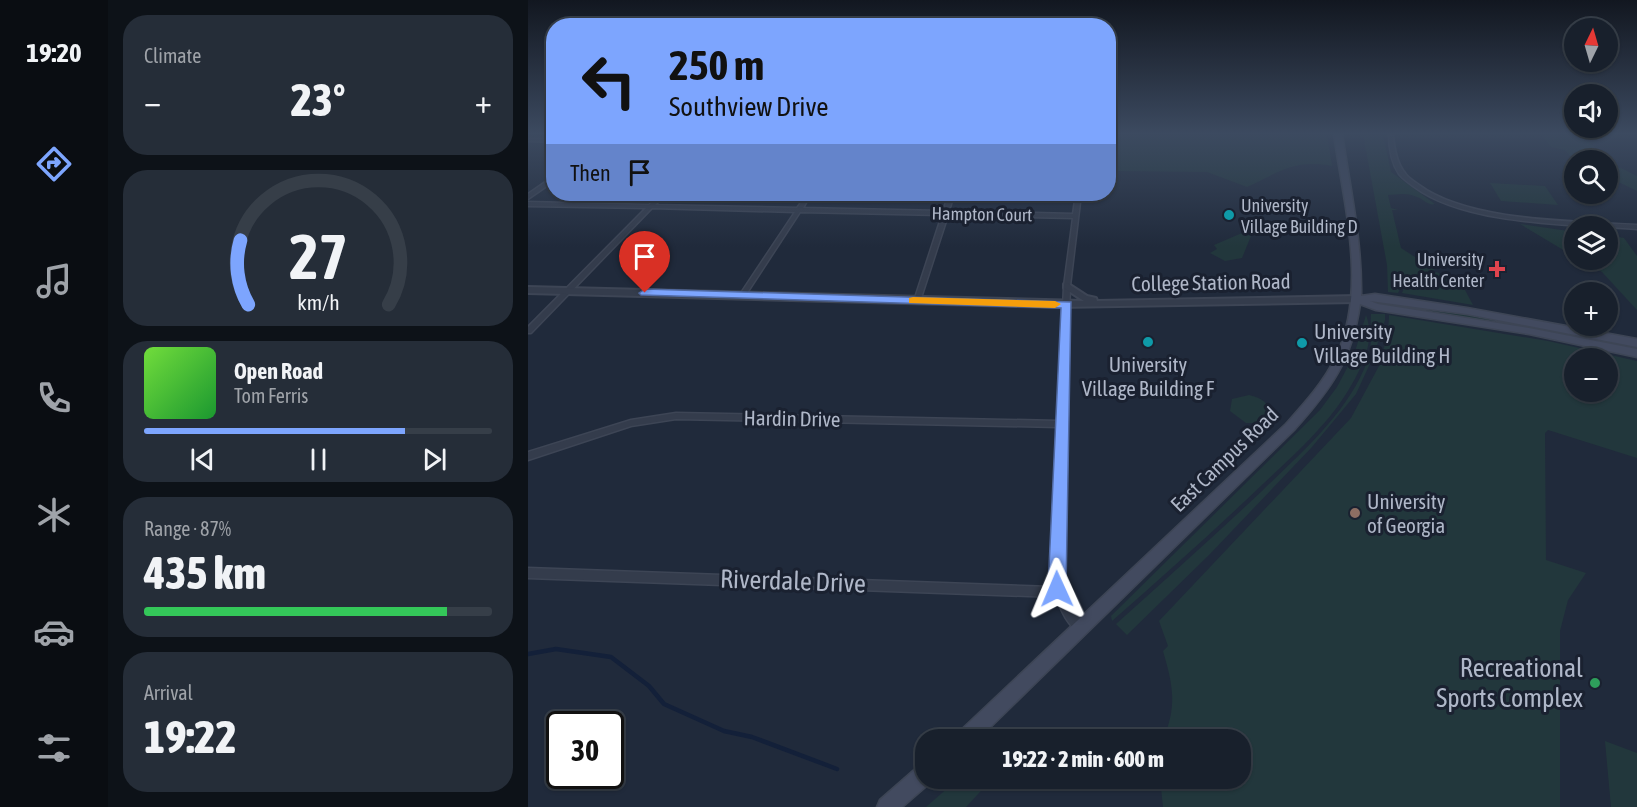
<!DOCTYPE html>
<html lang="en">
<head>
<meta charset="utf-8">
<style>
	:root { --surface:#18202c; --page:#252d38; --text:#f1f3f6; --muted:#9fa3a9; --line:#363e48; --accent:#7da5fe }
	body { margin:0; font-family:"Asap Condensed",sans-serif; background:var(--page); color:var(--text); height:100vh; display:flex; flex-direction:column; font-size:22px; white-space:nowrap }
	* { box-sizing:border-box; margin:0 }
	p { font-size:20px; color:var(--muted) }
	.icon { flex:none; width:33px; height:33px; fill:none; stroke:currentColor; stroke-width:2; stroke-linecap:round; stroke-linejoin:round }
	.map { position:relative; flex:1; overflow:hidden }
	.panel { display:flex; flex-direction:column; gap:15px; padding:15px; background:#0d1218; width:420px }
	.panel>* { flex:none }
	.guide { position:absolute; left:18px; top:18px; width:570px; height:183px; border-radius:24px; box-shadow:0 2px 4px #0004,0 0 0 2px var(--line); background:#7da5fe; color:#111; overflow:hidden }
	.needle { width:39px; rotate:5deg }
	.fabs { position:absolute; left:1036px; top:18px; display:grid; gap:12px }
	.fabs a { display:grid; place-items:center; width:54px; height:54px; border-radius:50%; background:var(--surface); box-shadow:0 2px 4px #0004,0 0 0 2px var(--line); font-size:30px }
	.speed { position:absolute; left:18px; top:711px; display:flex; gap:12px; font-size:30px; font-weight:700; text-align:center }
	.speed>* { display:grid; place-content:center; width:78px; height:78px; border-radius:50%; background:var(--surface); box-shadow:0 2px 4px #0004,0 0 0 2px var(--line); line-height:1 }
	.speed .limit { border:3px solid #111; border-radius:9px; background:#fff; color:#111 }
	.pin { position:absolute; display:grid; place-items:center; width:51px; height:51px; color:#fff; margin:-62px -26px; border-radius:50% 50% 50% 0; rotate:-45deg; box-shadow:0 0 6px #0007 }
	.pin .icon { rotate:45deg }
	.me { position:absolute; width:66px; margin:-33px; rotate:359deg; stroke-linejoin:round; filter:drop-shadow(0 0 4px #0008) }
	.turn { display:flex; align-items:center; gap:21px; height:126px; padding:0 24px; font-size:27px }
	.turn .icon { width:78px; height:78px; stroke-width:2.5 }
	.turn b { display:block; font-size:42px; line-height:51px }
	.then { display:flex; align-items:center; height:57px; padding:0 24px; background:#0003; gap:12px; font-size:22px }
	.big { font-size:45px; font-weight:800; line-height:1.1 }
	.panel .tile { flex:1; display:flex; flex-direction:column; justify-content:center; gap:9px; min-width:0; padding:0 21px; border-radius:24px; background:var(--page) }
	.panel .dial { align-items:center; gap:0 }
	.dial svg { height:156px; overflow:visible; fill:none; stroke:var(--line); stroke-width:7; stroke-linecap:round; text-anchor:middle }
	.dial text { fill:var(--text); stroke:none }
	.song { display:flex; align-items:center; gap:18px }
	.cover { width:72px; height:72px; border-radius:9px; background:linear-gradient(135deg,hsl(100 70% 55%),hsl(130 70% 35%)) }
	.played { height:6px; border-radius:3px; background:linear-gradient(90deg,var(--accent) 75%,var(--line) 75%) }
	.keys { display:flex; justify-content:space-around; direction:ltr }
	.heat { display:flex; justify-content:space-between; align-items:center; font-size:33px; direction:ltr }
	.charge { height:9px; border-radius:4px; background:linear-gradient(90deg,#34c759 87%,var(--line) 0) }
	.trip { position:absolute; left:387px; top:729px; width:336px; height:60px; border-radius:24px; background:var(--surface); box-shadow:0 2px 4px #0004,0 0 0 2px var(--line); font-weight:800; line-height:60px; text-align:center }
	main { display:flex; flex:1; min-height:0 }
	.tab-bar { display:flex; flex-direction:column; width:108px; justify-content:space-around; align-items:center; background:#0a0d12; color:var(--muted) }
	.tab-bar .icon { width:42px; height:42px }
	.tab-bar .on { color:var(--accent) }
	.tab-bar b { font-size:27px; color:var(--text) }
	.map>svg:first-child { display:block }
	.green { fill:#22373c; fill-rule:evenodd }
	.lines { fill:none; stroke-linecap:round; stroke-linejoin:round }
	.stream { stroke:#132039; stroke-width:4.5 }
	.minor-casing { stroke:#3d4555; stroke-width:3 }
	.tertiary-casing { stroke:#3d4555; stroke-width:4 }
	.secondary-casing { stroke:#3d4555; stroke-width:3 }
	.minor { fill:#343c4c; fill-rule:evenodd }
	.tertiary { fill:#343c4c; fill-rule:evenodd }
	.secondary { fill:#424a5f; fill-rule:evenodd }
	.route { fill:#7da5fe; stroke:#516ba5; stroke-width:1.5 }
	.slow { fill:#f59e0b }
	.culture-dot { fill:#0f9aa8; stroke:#1a2130; stroke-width:2 }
	.health-dot { fill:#e0444e; stroke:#1a2130; stroke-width:2 }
	.education-dot { fill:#8d6e63; stroke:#1a2130; stroke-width:2 }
	.leisure-dot { fill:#2e9e5b; stroke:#1a2130; stroke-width:2 }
	.labels { text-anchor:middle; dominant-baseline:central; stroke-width:6; stroke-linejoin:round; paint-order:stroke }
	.far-poi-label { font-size:18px; fill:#afb7c8; stroke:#1a2130; text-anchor:start }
	.far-street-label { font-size:18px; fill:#afb7c8; stroke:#1a2130 }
	.street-label { font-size:21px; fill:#afb7c8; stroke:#1a2130 }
	.poi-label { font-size:21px; fill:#afb7c8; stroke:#1a2130; text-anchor:start }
	.near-street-label { font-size:26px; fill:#afb7c8; stroke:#1a2130 }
	.near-poi-label { font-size:26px; fill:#afb7c8; stroke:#1a2130; text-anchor:end }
</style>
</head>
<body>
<main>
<nav class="tab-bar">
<b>19:20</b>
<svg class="icon on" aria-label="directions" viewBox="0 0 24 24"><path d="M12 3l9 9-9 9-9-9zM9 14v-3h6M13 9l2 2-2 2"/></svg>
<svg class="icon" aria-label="music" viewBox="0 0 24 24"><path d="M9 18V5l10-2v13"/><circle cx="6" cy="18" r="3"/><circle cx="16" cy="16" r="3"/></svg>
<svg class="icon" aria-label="phone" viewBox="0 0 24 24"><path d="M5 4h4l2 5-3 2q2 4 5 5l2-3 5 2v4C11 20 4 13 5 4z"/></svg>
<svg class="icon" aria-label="climate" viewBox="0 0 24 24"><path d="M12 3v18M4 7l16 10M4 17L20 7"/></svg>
<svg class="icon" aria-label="car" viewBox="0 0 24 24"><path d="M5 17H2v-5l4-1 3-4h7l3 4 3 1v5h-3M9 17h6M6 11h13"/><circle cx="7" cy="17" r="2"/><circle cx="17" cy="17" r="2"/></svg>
<svg class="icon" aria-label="filters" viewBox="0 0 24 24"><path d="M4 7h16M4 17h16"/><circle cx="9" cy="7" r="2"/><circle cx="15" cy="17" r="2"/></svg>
</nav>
<section class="panel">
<div class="tile"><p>Climate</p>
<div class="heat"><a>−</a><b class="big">23°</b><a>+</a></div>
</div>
<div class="tile dial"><svg viewBox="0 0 100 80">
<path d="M14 69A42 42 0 1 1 86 69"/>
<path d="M14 69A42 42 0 0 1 10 36" stroke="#7da5fe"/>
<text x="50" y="56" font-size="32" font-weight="700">27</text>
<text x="50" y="72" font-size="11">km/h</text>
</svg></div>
<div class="tile">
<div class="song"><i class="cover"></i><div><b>Open Road</b><p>Tom Ferris</p></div></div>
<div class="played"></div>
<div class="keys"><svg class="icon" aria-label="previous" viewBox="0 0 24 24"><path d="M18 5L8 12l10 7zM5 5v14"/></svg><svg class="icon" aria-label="pause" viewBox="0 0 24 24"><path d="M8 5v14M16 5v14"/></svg><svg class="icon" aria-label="next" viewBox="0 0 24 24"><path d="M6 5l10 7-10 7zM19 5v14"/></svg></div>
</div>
<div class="tile"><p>Range · 87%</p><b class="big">435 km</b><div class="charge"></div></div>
<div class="tile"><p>Arrival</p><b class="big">19:22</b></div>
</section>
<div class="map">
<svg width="1109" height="807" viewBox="0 0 1109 807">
	<rect width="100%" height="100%" fill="#202a3b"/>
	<g class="green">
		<path d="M581,134H799L804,166C766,159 752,172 719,187L679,172L581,171Z"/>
		<path d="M835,134H855L863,172L907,204C900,206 897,200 889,197C877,192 869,195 860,195L863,208L870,210H864L873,248L907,270L875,283L870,293L860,292L859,265Z"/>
		<polygon points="1013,134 1049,134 1066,146 1065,160 1046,160 1037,150 1023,147"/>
		<polygon points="1080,166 1093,168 1109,176 1109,191 1080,177"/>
		<polygon points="962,183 1017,186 1030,205 973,201"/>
		<polygon points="992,224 1047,232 1047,257"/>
		<polygon points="714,233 723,236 714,258 697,261 682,253 689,249 686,245"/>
		<polygon points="1080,235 1096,238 1109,256 1109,310 1074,272 1052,260 1080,260"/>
		<polygon points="909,272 937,290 945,305 874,293 878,284"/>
		<polygon points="868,305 945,315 1109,346 1109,349 1001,328 868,307"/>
		<path d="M843,314H857V320L846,355L828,394L784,447L682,554L599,635L588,624C637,580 686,536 734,491C773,453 822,411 840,359C845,343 842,330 843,314Z"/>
		<path d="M838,315C847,339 836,363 824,384C803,422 767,454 736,483C687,530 635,576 584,621L583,616L792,410L809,387L826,355Z"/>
		<path d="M861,315L1020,341L1109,361V458L1020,430L1017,433L1018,560L1058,573L1040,600L1032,631V807H635L632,779L712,778V740L628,739L630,734L639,729C649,700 643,679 635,651L640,646L631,621L823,418L851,366L860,333ZM1080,358V392H1047V358Z"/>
		<path d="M721,395C733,398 741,402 742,415L734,423H718L702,411L704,399Z"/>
		<polygon points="1077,741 1109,753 1109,807 1083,807"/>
		<polygon points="430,779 464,779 438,807 398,807"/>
	</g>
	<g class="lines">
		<polyline class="stream" points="0,654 28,649 83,657 121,686 136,704 196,731 224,737 309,769"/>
		<defs>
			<g id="minor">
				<path d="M861,134H865C866,147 868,162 877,173C880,178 886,181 891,185C941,222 1047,221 1109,225V229C1044,224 938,226 885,186C880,182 875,179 871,174C863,162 861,148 861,134Z"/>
				<polygon points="0,139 26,139 26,142 0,141"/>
				<polygon points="26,176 26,181 0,199 0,194"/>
				<path d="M132,194H138L127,205L269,208L279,194H283L275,208L415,211L421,194H426L421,211L545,214L548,194H553L542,286L533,584L542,607L557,624L559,628L557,632L553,633C540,627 533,610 528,597L0,578V568L524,587L523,584L530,427L148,419L103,426L0,460V452L103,420L148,413L530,421L536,286L545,218L420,215L392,301L389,303L386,301L414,215L272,212L217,296L214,298L211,296L267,212L124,208L3,333H0V327L118,208L0,206V202L121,205Z"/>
			</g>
			<polygon id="tertiary" points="539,283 559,296 568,298 569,301 829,296 833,299 829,302 530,307 0,293 0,287 556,301 536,288 536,284"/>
			<g id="secondary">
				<path d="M806,134H814C822,188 834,241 833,296L847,294L939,308L1109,339V347L939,314L842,301L850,304L1001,328L1109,349V357L1001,334L848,310L832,304C824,360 803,389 766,430L449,740H426L429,734L758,424C776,404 796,382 808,357C840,289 816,205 806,134Z"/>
				<polygon points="398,764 398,778 405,780 374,807 349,807 352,800 391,766"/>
			</g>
		</defs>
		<use href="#minor" class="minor-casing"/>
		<use href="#tertiary" class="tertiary-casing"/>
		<use href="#secondary" class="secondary-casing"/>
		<use href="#minor" class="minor"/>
		<use href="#tertiary" class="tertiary"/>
		<use href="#secondary" class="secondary"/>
	</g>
	<linearGradient id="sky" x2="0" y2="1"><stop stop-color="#121720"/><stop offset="0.54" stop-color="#3c4a60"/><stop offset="1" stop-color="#3c4a60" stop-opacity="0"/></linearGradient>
	<rect width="1109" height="247" fill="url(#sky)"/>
	<polygon class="route" points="117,289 543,302 538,589 535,595 529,597 523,595 520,589 533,308 113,295 111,293"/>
	<polygon class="slow" points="385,297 527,301 533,304 527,308 381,303 381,298"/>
	<g class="culture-dot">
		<circle cx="701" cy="215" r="6"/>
		<circle cx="620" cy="342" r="6"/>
		<circle cx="774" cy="343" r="6"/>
	</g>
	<path class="health-dot" d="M966 260h6v6h6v6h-6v6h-6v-6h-6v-6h6z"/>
	<circle class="education-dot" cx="827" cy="513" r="6"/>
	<circle class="leisure-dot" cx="1067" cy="683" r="6"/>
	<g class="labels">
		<g class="far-poi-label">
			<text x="713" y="205">University<tspan x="713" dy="21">Village Building D</tspan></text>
			<text x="956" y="259" text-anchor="end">University<tspan x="956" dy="21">Health Center</tspan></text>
		</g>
		<g class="far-street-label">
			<text transform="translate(454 214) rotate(1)">Hampton Court</text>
		</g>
		<g class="street-label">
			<text transform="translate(683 282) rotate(-1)">College Station Road</text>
			<text transform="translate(264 418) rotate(1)">Hardin Drive</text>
			<text transform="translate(696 459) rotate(-44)">East Campus Road</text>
		</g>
		<g class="poi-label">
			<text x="786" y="331">University<tspan x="786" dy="24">Village Building H</tspan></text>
			<text x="620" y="364" text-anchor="middle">University<tspan x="620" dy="24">Village Building F</tspan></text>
			<text x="839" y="501">University<tspan x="839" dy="24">of Georgia</tspan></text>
		</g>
		<g class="near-street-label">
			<text transform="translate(265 581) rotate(2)">Riverdale Drive</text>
		</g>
		<g class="near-poi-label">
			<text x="1055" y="668">Recreational<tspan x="1055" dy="30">Sports Complex</tspan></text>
		</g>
	</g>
</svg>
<div class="fabs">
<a><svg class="needle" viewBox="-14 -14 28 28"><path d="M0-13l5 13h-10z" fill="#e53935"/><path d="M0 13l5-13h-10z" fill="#9fa3a9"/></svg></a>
<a><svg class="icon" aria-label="sound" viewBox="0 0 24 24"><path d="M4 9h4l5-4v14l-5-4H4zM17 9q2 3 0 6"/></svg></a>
<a><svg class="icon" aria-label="search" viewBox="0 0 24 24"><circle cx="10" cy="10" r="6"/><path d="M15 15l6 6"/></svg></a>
<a><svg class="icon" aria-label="layers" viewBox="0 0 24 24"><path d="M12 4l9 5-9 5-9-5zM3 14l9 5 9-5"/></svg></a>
<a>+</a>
<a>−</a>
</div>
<div class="speed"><div class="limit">30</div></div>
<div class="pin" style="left:117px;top:293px;background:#d93025"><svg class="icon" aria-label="arrive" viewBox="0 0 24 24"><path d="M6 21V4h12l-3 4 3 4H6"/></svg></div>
<svg class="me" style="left:529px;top:589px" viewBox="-20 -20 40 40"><path d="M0-17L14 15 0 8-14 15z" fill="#7da5fe" stroke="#fff" stroke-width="4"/></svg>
<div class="trip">19:22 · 2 min · 600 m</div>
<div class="guide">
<div class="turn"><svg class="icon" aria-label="left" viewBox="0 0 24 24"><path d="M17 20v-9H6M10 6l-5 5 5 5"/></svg><div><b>250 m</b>Southview Drive</div></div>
<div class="then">Then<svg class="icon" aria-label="arrive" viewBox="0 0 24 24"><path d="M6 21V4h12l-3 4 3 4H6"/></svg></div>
</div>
</div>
</main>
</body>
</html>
